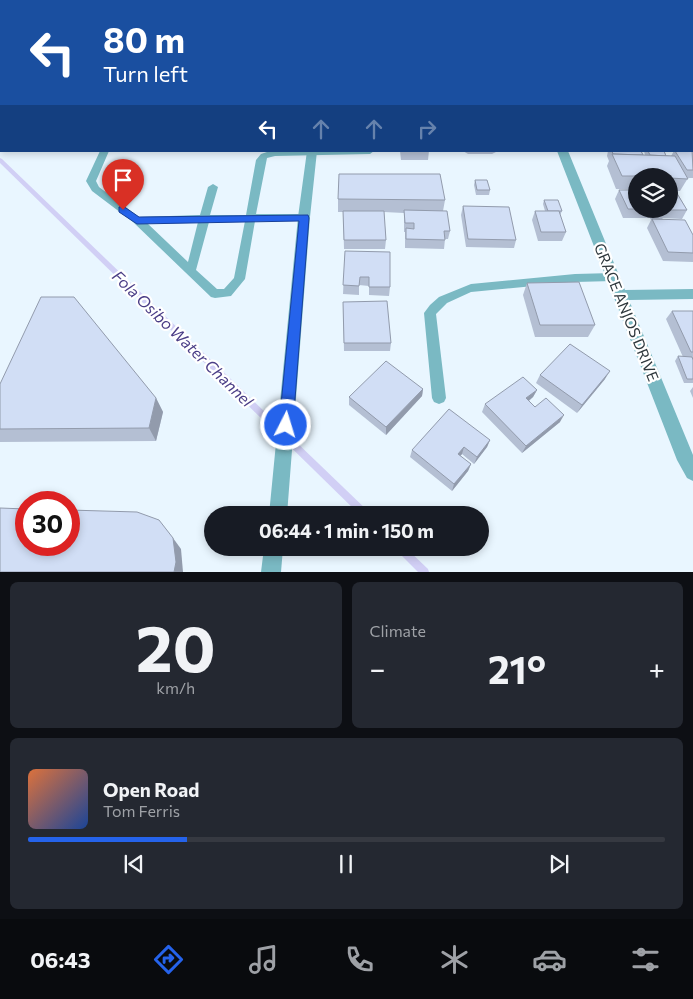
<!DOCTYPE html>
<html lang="en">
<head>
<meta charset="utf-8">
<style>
	:root { --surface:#171b24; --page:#242831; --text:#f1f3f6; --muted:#9ea1a6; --line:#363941; --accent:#2563eb }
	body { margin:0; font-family:Commissioner,sans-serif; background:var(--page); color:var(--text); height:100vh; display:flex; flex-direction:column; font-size:19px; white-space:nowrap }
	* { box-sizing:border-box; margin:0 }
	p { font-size:16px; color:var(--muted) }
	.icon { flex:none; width:28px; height:28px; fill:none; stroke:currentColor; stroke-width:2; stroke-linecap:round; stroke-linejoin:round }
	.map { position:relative; height:572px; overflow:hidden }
	.drawer { display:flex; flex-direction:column; gap:10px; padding:10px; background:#0d0f14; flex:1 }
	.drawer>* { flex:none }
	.top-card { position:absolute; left:0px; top:0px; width:694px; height:152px; box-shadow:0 2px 8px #0003; background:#1a4fa0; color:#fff; overflow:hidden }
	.fabs { position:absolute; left:628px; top:168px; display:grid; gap:10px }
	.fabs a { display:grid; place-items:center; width:50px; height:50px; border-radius:50%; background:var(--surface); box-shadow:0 2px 8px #0003; font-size:25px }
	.speed { position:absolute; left:15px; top:491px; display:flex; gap:10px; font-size:25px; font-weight:700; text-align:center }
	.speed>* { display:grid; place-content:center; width:65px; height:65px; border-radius:50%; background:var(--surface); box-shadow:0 2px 8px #0003; line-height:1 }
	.speed .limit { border:8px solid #d22; background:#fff; color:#111 }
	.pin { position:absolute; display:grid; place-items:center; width:42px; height:42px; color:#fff; margin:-51px -21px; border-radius:50% 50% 50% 0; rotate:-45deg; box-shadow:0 0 5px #0007 }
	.pin .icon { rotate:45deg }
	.me { position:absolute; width:55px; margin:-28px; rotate:5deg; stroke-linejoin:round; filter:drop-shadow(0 0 4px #0008) }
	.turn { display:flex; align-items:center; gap:18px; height:105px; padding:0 20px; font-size:22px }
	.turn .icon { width:65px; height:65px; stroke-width:2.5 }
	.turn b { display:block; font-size:35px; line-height:42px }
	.lanes { display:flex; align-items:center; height:48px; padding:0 20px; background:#0003; justify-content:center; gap:25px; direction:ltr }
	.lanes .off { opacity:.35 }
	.big { font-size:38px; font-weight:700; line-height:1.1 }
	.drawer .tile { flex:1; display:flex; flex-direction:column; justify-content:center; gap:8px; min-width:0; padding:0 18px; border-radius:8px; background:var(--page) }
	.drawer .dial { align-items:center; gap:0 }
	.dial b { font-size:65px; line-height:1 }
	.song { display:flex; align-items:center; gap:15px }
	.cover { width:60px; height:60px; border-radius:8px; background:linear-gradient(135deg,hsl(20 70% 55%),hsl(220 70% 35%)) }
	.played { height:5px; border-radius:2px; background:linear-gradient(90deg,var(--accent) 25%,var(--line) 25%) }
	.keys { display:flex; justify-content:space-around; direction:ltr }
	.heat { display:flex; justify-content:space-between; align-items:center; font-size:28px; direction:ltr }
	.drawer .tiles { flex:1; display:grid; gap:10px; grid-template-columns:1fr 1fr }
	.tile:last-child { grid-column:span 2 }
	.trip { position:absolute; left:204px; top:506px; width:285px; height:50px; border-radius:25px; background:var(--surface); box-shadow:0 2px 8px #0003; font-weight:700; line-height:50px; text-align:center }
	.menu { display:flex; height:80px; justify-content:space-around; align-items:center; background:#090b0e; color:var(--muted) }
	.menu .icon { width:35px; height:35px }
	.menu .on { color:var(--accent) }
	.menu b { font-size:22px; color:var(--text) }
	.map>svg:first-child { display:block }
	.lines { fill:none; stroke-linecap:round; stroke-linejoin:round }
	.stream { fill:#d1cff5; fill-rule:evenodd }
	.service { fill:#7ab9c3; fill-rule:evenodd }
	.minor { fill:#7ab9c3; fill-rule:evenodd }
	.tertiary { fill:#7ab9c3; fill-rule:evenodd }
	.wall { fill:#b4bfd3 }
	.shaded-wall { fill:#929bac }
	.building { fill:#d1def5; stroke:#929bac }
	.route { fill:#2563eb; stroke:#184099 }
	.labels { text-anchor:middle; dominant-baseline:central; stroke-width:4.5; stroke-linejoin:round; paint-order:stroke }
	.street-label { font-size:15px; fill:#2f383d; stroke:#fff }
	.water-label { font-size:16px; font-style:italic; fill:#4a3d86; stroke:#fff }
</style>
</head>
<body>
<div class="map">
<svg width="693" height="572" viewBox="0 0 693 572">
	<rect width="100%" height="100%" fill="#e9f6ff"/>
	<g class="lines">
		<g class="stream">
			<polygon points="0,158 2,159 369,512 370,515 360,515 0,163"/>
			<polygon points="396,548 406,548 428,569 429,572 418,572 397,551"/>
		</g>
		<g class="service">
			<rect x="0" y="86" width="1" height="4"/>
			<path d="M100,151H109L96,181L99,187L139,217L200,215L208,187L213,184L218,187L210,215H246L256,160L261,154L270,151H374L370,154L275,156L267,158L256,214H304L309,217L304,220L255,221L245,279L231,296L215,298L211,297L133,222L92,191L86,181ZM245,221L234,278L224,289H217L196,270L209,222ZM198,222L188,262L147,223Z"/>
			<polygon points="613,273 619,277 613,281 575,282 471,292 447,303 436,314 446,398 444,402 439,404 434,402 432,398 424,313 430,305 439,297 471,284 575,274"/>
		</g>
		<g class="minor">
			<rect x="692" y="127" width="1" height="6"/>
			<polygon points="307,151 317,151 310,217 287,515 269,515 298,217"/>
			<polygon points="557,151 568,151 625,290 693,289 693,299 629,300 693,455 693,481 687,478 677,460"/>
			<polygon points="264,548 283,548 281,572 261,572"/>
		</g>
		<g class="tertiary">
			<rect x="0" y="19" width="1" height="4"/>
			<rect x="692" y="24" width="1" height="4"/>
		</g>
	</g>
	<g class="wall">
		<polygon points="8,0 44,0 42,1 29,1 28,0 24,0 23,1 8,1"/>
		<polygon points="44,0 82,0 81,1 44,1"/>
		<rect x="84" y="0" width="38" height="1"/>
		<polygon points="126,0 161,0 160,1 126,1"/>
		<polygon points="166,0 203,0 202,1 166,1"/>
		<rect x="206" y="0" width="36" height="1"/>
		<rect x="251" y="0" width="30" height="1"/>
		<rect x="285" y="0" width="19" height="1"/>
		<rect x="305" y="0" width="15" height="1"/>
		<rect x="361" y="0" width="41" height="1"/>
		<polygon points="406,0 437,0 437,1 407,1"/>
		<polygon points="444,0 484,0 484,1 445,1"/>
		<rect x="486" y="0" width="18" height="1"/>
		<rect x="511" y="0" width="52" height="1"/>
		<polygon points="564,0 693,0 693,4 692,1 565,1"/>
		<polygon points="1,36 1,86 0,86 0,38"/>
		<polygon points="693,150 693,178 688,178 680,191 676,191 687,210 682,219 663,218 662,219 693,235 693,262 663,261 647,228 651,220 650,218 623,218 615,199 619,190 669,209 669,176 636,176 636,190 616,189 607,166 609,161 607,156 608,151 641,151 643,155 645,155 644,151 664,151 666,155 671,156 674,151 692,151"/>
		<polygon points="400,151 429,151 428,160 401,160"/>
		<polygon points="463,151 498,151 492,154 468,154"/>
		<polygon points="475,180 490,190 489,195 476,195 474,185"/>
		<polygon points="338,199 445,200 443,211 450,231 448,239 445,239 444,249 405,248 405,232 404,232 404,213 384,212 386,240 385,249 344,249 343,212 338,212"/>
		<polygon points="544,200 562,211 560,215 566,232 562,241 538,241 532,220 535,211 545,211 543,204"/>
		<polygon points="463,206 516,240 514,248 466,247 461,215"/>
		<polygon points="345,251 390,287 389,296 369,295 369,286 359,285 359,295 343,294"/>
		<polygon points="527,283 595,325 588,337 535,337 523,295"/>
		<polygon points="343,302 391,343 390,351 344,351"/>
		<polygon points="672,311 693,311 693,383 684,383 675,361 678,356 683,357 666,319"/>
		<polygon points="540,375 605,379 577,413 536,383"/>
		<polygon points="0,384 156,398 163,412 156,441 0,442"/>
		<polygon points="693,387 693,398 690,391"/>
		<polygon points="423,389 422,396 386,435 349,405 349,397"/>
		<polygon points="537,390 533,397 529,401 535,407 560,422 522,453 482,412 485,404"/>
		<polygon points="490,440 487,447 474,464 462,454 460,456 471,464 468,471 452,491 410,457 412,450"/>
	</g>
	<g class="shaded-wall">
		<polygon points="610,371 605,379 577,413 582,405"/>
		<polygon points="423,389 422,396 386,435 386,427"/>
		<polygon points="537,390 533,397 522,406 526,398"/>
		<polygon points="156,398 163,412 156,441 149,428"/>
		<polygon points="564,415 560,422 522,453 526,446"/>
		<polygon points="490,440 487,447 474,464 477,457"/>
		<polygon points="464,447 462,454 456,461 458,454"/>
		<polygon points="471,464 468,471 452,491 454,484"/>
		<polygon points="173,538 181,549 183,572 174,572"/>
	</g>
	<g class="building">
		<polygon points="214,0 225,0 225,1 213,1"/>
		<polygon points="226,0 235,0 234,1 226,1"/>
		<polygon points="449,0 475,0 452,1"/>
		<polygon points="571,0 605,0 606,1 571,1"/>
		<polygon points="692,38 693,38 693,61 692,60"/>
		<rect x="0" y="42" width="1" height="15"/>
		<rect x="0" y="65" width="1" height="13"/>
		<polygon points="692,150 693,170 687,170 675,151 692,151"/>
		<polygon points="612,151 641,151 643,155 613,154"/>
		<polygon points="648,151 664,151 666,156 650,155"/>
		<polygon points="612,154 675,156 688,179 669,178 669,176 622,176"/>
		<polygon points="339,174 440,174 445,200 338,199"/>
		<polygon points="475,180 487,180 490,190 477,190"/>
		<polygon points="619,190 636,190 636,209 669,209 669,190 675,190 687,210 665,210 666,212 656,212 654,209 628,209"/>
		<polygon points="544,200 558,200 562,211 548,211"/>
		<polygon points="463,206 509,207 516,240 468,239"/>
		<polygon points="404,210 447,211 450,231 444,231 445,240 406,239 406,228 414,229 414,223 405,223"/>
		<polygon points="343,211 384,211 386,240 344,240"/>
		<polygon points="535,211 559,211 566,232 541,232"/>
		<polygon points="652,219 685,220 693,235 693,253 668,252"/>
		<polygon points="345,251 390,252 390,287 369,287 369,277 360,277 359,286 343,285"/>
		<polygon points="579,282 595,325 540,325 527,283"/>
		<polygon points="41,297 74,297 156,398 149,428 0,429 0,384"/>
		<polygon points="387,301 391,343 344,343 343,302"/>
		<polygon points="672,311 693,311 693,352 691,352"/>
		<polygon points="570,344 610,371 582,405 540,375"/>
		<polygon points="678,356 692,357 693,360 693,379 687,379"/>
		<polygon points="386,361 423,389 386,427 349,397"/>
		<polygon points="523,377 537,390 526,398 535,407 546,398 564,415 526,446 485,404"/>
		<polygon points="449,409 490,440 477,457 464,447 458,454 471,464 454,484 412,450"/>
		<polygon points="0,508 26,509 26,545 69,545 69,510 137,512 159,520 173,538 176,562 174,572 0,572"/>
	</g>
	<polygon class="route" points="123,206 139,217 308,215 309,218 293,425 291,430 286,432 281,430 279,425 299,221 137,224 119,212 119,207"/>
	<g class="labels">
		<g class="street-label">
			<text transform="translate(627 312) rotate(68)">GRACE ANJOS DRIVE</text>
		</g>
		<g class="water-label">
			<text transform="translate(183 338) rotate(44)">Fola Osibo Water Channel</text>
		</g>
	</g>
</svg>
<div class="fabs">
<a><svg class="icon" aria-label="layers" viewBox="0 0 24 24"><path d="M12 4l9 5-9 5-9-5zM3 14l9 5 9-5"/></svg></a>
</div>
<div class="speed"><div class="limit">30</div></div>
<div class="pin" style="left:123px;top:210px;background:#d93025"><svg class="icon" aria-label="arrive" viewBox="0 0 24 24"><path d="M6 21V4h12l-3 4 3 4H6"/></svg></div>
<svg class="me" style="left:286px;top:425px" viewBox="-20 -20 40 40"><circle r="17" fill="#2563eb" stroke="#fff" stroke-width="3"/><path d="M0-11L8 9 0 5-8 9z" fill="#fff"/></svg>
<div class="trip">06:44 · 1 min · 150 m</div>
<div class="top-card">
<div class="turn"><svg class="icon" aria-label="left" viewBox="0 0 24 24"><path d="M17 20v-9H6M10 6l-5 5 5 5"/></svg><div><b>80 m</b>Turn left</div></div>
<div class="lanes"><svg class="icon" aria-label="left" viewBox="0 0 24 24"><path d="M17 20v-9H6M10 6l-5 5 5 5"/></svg><svg class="icon off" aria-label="ahead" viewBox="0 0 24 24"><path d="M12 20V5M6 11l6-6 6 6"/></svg><svg class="icon off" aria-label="ahead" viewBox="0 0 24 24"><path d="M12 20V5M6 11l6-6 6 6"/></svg><svg class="icon off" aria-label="right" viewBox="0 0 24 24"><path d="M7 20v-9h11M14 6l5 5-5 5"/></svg></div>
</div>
</div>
<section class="drawer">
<div class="tiles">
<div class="tile dial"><b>20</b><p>km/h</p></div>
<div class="tile"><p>Climate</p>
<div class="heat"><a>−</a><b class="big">21°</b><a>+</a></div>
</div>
<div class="tile">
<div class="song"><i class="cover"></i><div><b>Open Road</b><p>Tom Ferris</p></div></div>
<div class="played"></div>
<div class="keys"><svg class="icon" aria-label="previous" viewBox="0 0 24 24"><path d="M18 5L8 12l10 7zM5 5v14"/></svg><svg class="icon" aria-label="pause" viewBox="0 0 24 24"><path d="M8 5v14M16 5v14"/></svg><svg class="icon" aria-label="next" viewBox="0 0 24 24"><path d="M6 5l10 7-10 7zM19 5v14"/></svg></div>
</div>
</div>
</section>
<nav class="menu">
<b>06:43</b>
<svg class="icon on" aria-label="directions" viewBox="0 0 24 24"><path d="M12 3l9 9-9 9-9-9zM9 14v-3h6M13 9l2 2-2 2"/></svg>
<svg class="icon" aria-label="music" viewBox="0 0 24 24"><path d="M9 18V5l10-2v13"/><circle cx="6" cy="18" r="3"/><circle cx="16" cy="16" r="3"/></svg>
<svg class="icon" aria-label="phone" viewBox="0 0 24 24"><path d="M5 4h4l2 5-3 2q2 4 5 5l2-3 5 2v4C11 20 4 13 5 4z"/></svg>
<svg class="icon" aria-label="climate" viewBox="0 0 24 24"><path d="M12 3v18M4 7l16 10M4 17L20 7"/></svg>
<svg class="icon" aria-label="car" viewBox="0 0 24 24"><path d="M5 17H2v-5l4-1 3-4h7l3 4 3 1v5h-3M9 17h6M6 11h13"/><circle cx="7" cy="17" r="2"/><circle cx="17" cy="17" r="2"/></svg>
<svg class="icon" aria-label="filters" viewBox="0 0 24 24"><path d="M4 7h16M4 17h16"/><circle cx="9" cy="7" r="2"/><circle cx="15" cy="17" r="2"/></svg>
</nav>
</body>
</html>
